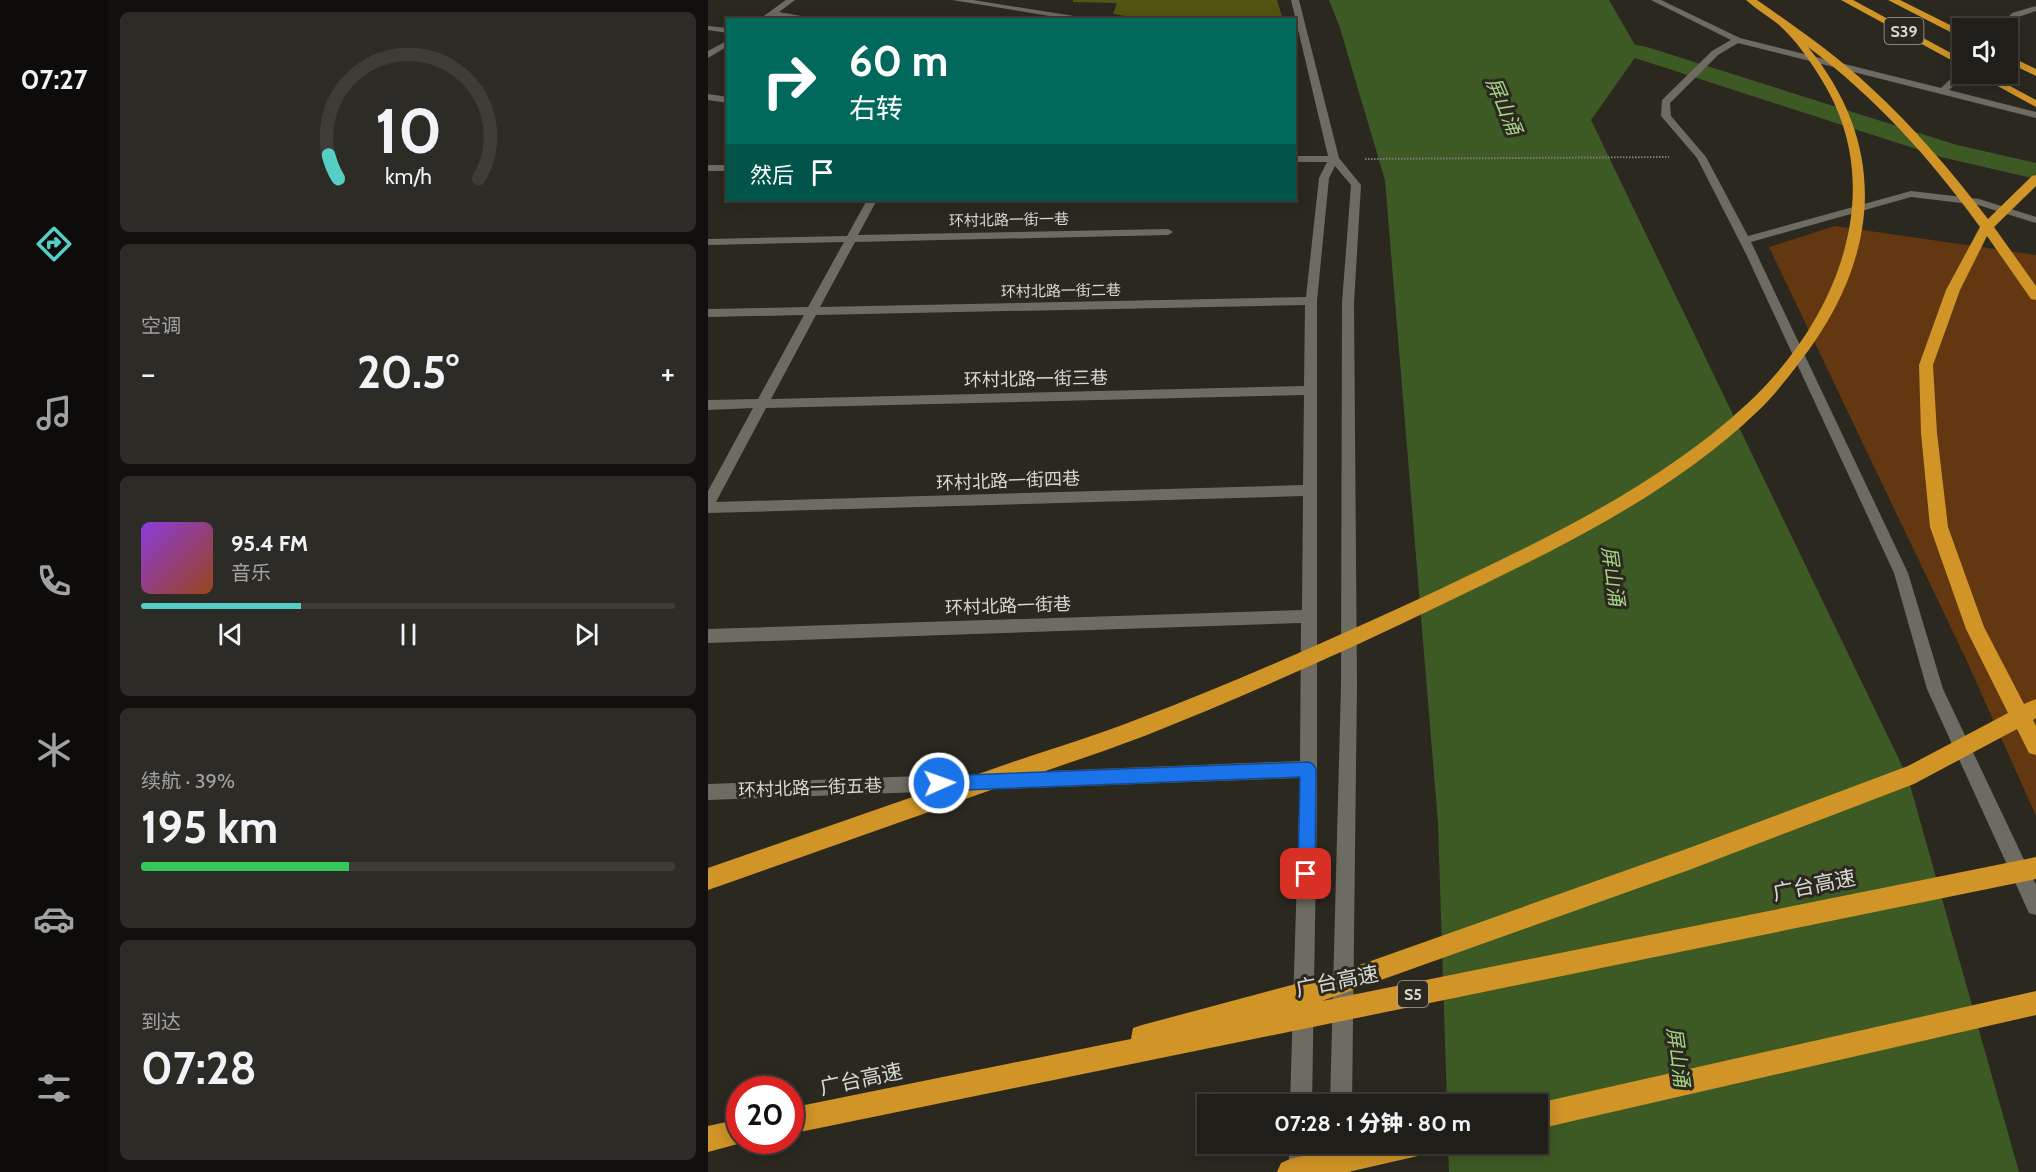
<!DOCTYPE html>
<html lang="zh">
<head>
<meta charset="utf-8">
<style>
	:root { --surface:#201e18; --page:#2d2b25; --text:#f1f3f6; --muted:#a2a2a2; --line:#3d3c37; --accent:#55cec5 }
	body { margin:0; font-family:Cabin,"Noto Sans SC",sans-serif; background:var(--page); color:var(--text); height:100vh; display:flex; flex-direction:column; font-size:22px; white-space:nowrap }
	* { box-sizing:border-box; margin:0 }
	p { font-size:20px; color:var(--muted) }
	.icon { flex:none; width:33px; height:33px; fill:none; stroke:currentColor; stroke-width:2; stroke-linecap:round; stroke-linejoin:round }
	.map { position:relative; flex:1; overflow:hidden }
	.drawer { display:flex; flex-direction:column; gap:12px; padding:12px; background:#12100d; width:600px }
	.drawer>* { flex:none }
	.hud { position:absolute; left:18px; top:18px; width:570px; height:183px; border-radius:0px; box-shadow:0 3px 15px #0003,0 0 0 2px var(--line); background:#00695c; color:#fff; overflow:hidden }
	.buttons { position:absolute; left:1244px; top:18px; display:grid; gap:12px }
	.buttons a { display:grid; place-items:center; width:66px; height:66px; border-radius:0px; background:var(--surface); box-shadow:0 3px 15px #0003,0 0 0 2px var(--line); font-size:30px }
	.speed { position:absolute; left:18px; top:1076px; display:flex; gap:12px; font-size:30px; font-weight:700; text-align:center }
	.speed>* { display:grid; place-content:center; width:78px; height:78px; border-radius:50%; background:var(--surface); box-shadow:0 3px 15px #0003,0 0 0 2px var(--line); line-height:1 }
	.speed .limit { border:9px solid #d22; background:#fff; color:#111 }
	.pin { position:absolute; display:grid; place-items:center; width:51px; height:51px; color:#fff; margin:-26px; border-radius:12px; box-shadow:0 3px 9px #0006 }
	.me { position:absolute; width:66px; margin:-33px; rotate:88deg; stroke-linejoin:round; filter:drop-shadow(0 0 4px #0008) }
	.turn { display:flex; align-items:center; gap:21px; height:126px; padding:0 24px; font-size:27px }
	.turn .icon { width:78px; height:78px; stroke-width:2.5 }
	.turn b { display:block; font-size:42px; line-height:51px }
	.then { display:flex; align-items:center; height:57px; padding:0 24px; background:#0003; gap:12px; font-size:22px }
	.big { font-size:45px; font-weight:800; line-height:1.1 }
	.drawer .widget { flex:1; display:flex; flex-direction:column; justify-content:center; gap:9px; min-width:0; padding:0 21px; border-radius:9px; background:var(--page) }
	.drawer .dial { align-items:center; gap:0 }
	.dial svg { height:156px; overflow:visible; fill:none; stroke:var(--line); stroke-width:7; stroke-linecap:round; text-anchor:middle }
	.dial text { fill:var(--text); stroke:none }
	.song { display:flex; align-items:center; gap:18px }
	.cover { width:72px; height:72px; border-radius:9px; background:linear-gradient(135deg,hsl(270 70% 55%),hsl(20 70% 35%)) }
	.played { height:6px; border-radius:3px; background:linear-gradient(90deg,var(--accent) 30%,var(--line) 30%) }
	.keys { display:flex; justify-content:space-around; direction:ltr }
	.heat { display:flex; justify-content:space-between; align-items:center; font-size:33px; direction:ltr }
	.charge { height:9px; border-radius:4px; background:linear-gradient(90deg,#34c759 39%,var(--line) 0) }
	.trip { position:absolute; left:489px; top:1094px; width:351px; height:60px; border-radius:0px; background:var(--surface); box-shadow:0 3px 15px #0003,0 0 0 2px var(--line); font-weight:800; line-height:60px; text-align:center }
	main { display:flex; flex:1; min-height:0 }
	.dock { display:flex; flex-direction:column; width:108px; justify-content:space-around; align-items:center; background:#0d0c0a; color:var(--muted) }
	.dock .icon { width:42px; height:42px }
	.dock .active { color:var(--accent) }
	.dock b { font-size:27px; color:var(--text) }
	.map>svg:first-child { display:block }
	.green { fill:#63370f }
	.water { fill:#3d5a24 }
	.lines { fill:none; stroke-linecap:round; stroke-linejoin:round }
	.canal { fill:#3d5a24; fill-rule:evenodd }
	.building { fill:#505611 }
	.path { stroke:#7e7b74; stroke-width:2; stroke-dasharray:1.5 1.5; stroke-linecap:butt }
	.minor { fill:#6e6c62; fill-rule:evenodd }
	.highway { fill:#d09427; fill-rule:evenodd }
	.route { fill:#1a73e8; stroke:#114b97; stroke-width:1.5 }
	.labels { text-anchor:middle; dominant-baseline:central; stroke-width:6; stroke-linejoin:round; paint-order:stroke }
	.far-street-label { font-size:15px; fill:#d9d8d2; stroke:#2b2820 }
	.shield { fill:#2b2820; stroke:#a5a39d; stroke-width:1.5 }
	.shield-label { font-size:16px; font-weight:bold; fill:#d9d8d2 }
	.street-label { font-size:18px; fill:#d9d8d2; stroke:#2b2820 }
	.water-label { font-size:20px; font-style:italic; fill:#a4d382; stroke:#2b2820 }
	.near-street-label { font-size:21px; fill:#d9d8d2; stroke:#2b2820 }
</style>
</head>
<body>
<main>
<nav class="dock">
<b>07:27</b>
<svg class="icon active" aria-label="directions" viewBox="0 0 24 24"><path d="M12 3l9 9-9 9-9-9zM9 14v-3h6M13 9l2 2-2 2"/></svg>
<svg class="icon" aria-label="music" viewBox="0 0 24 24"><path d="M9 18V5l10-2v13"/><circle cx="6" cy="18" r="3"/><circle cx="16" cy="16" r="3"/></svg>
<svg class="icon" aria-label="phone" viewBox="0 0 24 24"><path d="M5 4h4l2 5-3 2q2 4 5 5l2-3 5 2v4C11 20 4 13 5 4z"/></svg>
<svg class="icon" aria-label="climate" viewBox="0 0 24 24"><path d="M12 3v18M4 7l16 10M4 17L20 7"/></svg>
<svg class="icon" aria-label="car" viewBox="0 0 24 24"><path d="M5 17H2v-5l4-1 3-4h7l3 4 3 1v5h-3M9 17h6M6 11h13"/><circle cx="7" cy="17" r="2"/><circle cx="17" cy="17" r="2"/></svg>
<svg class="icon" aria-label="filters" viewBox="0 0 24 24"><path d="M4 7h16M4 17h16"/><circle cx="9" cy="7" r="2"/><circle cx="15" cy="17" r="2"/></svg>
</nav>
<section class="drawer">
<div class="widget dial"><svg viewBox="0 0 100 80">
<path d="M14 69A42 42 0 1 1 86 69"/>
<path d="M14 69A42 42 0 0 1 9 57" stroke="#55cec5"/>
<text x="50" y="56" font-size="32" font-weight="700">10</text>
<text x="50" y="72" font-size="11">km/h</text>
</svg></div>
<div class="widget"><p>空调</p>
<div class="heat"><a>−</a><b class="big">20.5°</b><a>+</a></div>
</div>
<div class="widget">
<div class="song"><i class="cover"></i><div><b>95.4 FM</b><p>音乐</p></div></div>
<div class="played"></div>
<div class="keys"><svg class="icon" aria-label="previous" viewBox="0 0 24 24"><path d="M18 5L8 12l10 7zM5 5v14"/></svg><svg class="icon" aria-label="pause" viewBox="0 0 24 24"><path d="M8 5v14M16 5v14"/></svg><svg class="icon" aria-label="next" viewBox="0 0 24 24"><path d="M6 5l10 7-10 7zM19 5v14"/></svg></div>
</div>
<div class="widget"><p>续航 · 39%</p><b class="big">195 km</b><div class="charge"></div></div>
<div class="widget"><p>到达</p><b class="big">07:28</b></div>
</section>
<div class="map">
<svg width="1328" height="1172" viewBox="0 0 1328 1172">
	<rect width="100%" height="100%" fill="#2b2820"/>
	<polygon class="green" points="1127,226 1328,255 1328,816 1257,657 1061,247"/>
	<polygon class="water" points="621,0 901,0 931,52 883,120 1200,778 1311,1172 741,1172 740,1143 830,1143 830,1104 739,1104 730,823 677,180 631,25"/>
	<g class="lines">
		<polygon class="canal" points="876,35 939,47 1249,145 1328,163 1328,179 1233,157 927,58 868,47 865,42 868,37"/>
	</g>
	<polygon class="building" points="365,0 569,0 575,20 442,20 405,14 409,3 365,2"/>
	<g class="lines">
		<polyline class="path" points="657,159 961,157"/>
		<g class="minor">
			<polygon points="78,0 87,0 71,12 115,20 65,16 60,20 50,20"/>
			<polygon points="244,0 265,0 391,20 366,20"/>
			<path d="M583,0H591L631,158L653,185L646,303L649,685L644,1104H622L633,685L634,303L643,185L627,166L621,178L609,301V805L604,1104H582L592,778L291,789L285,787L282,781L285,775L291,773L592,761L593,623L0,643V629L594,610L595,496L0,513V491L45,408L0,410V400L50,399L96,315L0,317V309L100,307L136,242L0,245V239L139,236L159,200H169L150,235L460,229L465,232L460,235L147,242L112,307L598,297L611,178L619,162H586V156H620ZM597,305L596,386L63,399L108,315ZM596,395L595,485L8,502L58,408Z"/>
			<polygon points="943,0 953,0 1032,38 1233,88 1254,68 1254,74 1257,74 1241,90 1328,112 1328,118 1030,43 1010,55 962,103 963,116 998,157 1040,236 1203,191 1271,199 1328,217 1328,223 1270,205 1203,197 1043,242 1200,573 1235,689 1328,885 1328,915 1321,913 1219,689 1186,573 1038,254 989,158 953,116 954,100 1004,51 1023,40"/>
			<polygon points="1328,6 1328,11 1310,17 1298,28 1290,28 1304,13"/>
			<polygon points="0,26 20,28 20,33 0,30"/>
			<polygon points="20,40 20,46 0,58 0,51"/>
			<polygon points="0,94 20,97 20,103 0,100"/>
			<rect x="0" y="165" width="20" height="6"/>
			<polygon points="264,774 270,776 273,782 270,788 264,790 0,800 0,784"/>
			<rect x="581" y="1143" width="22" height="29"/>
			<rect x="621" y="1143" width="22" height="29"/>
		</g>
		<g class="highway">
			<path d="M1038,0H1049C1087,27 1127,54 1161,86C1205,126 1244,172 1280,219L1324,176L1328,175V186L1286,227L1328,286V300L1323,299L1279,236L1252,290L1225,365L1229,433L1240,527L1276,627L1316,704L1328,699V718L1325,720L1328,726V755L1321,753L1309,729L1206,784L981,870L614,1001L1328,857V879L82,1134V1108L423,1039L425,1028L434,1025L629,973L981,848L1200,766L1300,713L1258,629L1222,527L1213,433L1211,365L1238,290L1272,227C1223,159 1167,97 1100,47C1184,150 1170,262 1091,363C1078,380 1065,397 1050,411C960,497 845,551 735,604C638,651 539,695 439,735C392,753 345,768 297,785C198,820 99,855 0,890V868C100,833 199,799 299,764C343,749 387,736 430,719C531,681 630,636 728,591C837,539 951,486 1040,403C1127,322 1182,193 1115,82C1103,62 1088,40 1070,24C1060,16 1048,9 1038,0Z"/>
			<polygon points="1133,0 1145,0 1254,59 1254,66"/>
			<polygon points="1180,0 1192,0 1254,31 1254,38"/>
			<polygon points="1299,55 1328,69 1328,76 1299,62"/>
			<polygon points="1268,74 1280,74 1328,100 1328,107"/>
			<polygon points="1328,991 1328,1015 830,1129 828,1104 830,1103"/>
			<polygon points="32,1119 32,1140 41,1141 0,1152 0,1126"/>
			<polygon points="652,1143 723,1143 719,1152 710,1156 640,1172 569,1172 573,1163 582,1159"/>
		</g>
	</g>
	<polygon class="route" points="600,762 605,764 608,769 607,874 604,880 598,882 592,880 590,874 592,777 231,791 225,789 223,783 225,778 231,776"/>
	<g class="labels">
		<g class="far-street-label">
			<text transform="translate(301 220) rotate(-1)">环村北路一街一巷</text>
			<text transform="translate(353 291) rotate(-1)">环村北路一街二巷</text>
		</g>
		<g class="shield">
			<rect x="1176.5" y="18" width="39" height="26" rx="4.5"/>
			<rect x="690" y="981" width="30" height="26" rx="4.5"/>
		</g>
		<g class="shield-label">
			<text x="1196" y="31">S39</text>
			<text x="705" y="994">S5</text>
		</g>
		<g class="street-label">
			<text transform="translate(328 379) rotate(-1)">环村北路一街三巷</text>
			<text transform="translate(300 481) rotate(-2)">环村北路一街四巷</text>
			<text transform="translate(300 606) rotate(-2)">环村北路一街巷</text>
			<text transform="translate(102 788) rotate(-2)">环村北路一街五巷</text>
		</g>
		<g class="water-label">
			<text transform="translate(796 106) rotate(67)">屏山涌</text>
			<text transform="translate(905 576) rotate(82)">屏山涌</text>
			<text transform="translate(970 1057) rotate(82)">屏山涌</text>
		</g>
		<g class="near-street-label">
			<text transform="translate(1106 885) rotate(-11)">广台高速</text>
			<text transform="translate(629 981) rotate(-11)">广台高速</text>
			<text transform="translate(153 1079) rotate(-12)">广台高速</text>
		</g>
	</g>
</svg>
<div class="buttons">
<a><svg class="icon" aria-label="sound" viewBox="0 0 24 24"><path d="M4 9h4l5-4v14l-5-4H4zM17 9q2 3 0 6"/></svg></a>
</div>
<div class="speed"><div class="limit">20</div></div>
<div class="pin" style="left:598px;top:874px;background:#d93025"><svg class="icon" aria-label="arrive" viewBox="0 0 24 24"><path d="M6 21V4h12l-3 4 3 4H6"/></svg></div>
<svg class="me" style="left:231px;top:783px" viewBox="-20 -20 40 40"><circle r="17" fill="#1a73e8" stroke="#fff" stroke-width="3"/><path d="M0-11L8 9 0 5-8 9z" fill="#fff"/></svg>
<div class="trip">07:28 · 1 分钟 · 80 m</div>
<div class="hud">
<div class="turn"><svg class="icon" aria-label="right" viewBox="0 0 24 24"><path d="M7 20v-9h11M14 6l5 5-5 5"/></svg><div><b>60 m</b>右转</div></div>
<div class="then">然后<svg class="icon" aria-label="arrive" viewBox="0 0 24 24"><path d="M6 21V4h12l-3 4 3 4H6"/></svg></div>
</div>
</div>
</main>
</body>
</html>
